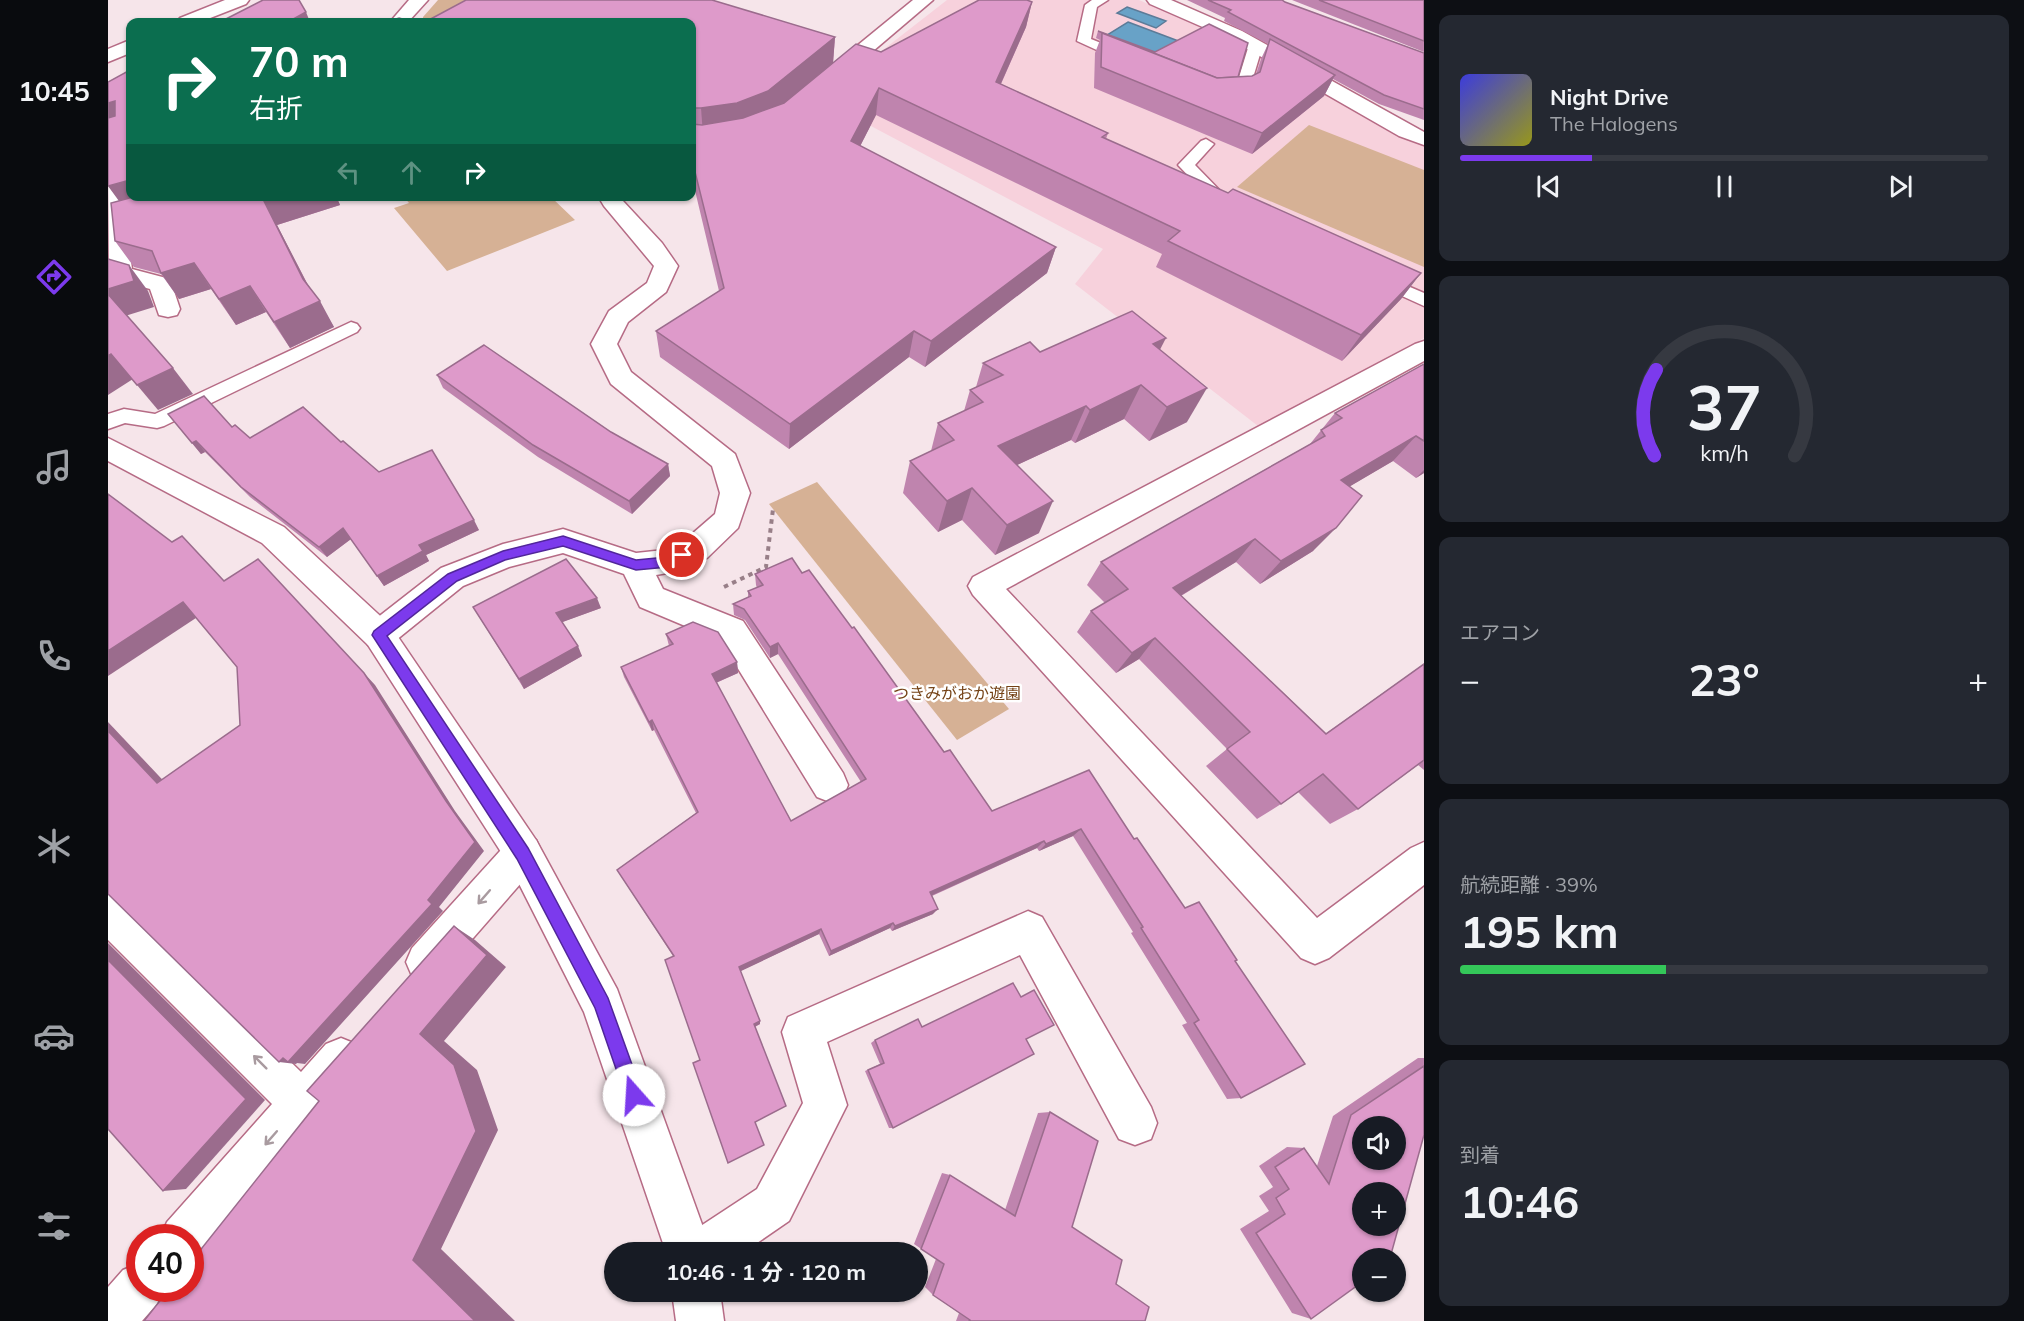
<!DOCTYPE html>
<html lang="ja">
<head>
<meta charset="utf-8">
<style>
	:root { --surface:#171b24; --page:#242831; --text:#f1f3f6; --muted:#9ea1a6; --line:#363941; --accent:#7c3aed }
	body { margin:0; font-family:Mulish,"Noto Sans JP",sans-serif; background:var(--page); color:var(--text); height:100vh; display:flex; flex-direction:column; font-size:22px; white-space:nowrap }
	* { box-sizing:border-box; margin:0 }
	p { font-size:20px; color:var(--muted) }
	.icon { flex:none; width:33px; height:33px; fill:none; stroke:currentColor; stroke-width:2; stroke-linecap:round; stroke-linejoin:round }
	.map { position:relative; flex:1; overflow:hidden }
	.panel { display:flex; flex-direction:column; gap:15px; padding:15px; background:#0d0f14; width:600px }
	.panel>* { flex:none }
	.guide { position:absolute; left:18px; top:18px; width:570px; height:183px; border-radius:12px; box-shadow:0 2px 4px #0004; background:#0b6e4f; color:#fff; overflow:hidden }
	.fabs { position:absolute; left:1244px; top:1116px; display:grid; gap:12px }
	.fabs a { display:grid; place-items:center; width:54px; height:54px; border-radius:50%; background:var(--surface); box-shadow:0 2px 4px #0004; font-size:30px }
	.speed { position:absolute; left:18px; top:1224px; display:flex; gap:12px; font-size:30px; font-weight:700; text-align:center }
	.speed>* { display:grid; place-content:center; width:78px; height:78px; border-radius:50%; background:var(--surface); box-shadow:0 2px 4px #0004; line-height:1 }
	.speed .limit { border:9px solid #d22; background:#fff; color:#111 }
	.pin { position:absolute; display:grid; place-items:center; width:51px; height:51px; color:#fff; margin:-26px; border:3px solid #fff; border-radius:50%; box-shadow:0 2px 6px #0007 }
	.me { position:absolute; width:66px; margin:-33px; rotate:341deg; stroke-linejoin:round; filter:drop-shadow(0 0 4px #0008) }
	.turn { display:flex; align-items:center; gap:21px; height:126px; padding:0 24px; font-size:27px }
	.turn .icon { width:78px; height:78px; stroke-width:2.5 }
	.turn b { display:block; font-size:42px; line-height:51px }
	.lanes { display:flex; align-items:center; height:57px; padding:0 24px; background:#0003; justify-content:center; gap:30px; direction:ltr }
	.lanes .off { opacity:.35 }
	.big { font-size:45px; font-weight:700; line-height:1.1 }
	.panel .tile { flex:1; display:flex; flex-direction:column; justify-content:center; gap:9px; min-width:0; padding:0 21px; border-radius:12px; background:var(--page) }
	.panel .dial { align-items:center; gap:0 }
	.dial svg { height:156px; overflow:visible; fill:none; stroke:var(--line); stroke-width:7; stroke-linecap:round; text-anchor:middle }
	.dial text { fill:var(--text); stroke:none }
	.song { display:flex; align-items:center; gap:18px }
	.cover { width:72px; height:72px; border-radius:9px; background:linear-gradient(135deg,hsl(240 70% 55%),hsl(60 70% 35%)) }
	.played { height:6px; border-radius:3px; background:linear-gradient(90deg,var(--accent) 25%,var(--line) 25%) }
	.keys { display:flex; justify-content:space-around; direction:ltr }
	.heat { display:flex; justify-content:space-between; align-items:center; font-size:33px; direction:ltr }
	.charge { height:9px; border-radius:4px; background:linear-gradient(90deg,#34c759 39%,var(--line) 0) }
	.trip { position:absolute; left:496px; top:1242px; width:324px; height:60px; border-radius:30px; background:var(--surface); box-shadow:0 2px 4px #0004; font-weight:700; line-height:60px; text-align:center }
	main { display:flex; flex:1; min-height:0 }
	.dock { display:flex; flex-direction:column; width:108px; justify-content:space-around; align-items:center; background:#090b0e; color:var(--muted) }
	.dock .icon { width:42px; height:42px }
	.dock .active { color:var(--accent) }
	.dock b { font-size:27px; color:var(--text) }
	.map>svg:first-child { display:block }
	.built { fill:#f7d1dc }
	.green { fill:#d6b195 }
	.water { fill:#68a2c7; stroke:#5c7b98; stroke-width:1.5 }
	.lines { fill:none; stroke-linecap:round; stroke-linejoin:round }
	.service-casing { stroke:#b66b85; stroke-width:3 }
	.minor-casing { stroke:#b66b85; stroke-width:3 }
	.tertiary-casing { stroke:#b66b85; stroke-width:3 }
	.path { stroke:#987f88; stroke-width:4; stroke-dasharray:4.5 4.5; stroke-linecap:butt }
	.service { fill:#fff; fill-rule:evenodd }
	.minor { fill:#fff; fill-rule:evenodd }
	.tertiary { fill:#fff; fill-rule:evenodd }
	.wall { fill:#bf84ae }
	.shaded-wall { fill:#9b6c8d }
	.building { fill:#de9aca; stroke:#9b6c8d; stroke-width:1.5; fill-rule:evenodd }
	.oneway { stroke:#a99ba0 }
	.route { fill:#7c3aed; stroke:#51269a; stroke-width:1.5 }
	.labels { text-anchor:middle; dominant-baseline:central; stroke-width:5; stroke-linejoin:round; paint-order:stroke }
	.park-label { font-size:16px; fill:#744216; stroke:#fff }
</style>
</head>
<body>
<main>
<nav class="dock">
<b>10:45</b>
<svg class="icon active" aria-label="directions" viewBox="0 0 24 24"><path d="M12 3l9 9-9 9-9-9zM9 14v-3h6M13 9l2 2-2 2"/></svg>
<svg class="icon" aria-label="music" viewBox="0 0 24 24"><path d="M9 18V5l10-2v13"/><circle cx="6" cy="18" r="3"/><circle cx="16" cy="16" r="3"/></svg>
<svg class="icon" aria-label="phone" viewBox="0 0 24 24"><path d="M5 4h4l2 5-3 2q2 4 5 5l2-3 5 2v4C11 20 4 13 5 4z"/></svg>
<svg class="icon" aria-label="climate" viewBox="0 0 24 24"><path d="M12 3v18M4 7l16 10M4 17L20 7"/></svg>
<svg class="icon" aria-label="car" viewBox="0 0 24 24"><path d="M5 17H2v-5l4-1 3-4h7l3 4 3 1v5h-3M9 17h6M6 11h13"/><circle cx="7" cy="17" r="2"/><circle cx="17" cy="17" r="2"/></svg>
<svg class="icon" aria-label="filters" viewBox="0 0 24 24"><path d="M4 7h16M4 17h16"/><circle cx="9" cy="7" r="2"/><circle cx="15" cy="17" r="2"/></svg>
</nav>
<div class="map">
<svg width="1316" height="1321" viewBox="0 0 1316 1321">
	<rect width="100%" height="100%" fill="#f6e5ea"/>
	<polygon class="built" points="839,0 1031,0 1123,40 1290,136 1316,146 1316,338 1150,426 967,284 995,249 712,99"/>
	<g class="green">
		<polygon points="330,0 406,0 351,22 315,22 315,17"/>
		<polygon points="1201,125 1316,170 1316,267 1129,187"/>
		<polygon points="296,197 443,197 467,220 339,271 286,208 301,203"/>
		<polygon points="709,482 901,709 849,740 661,504"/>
	</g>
	<g class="water">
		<polygon points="1019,7 1058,21 1048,28 1009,13"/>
		<polygon points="1020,22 1105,54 1085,69 999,35"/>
	</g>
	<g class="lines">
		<defs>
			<g id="service">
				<polygon points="984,0 1000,0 989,7 983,39 1025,56 1027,59 1025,62 1015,62 969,41 977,5"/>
				<polygon points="1147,44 1154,48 1141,91 1134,95 1112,96 1110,93 1112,90 1128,87 1140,48"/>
				<polygon points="1098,139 1106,144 1087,165 1123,202 1125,205 1123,208 1111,208 1070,165 1093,141"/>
				<polygon points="1269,273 1316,293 1316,306 1263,282 1260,278 1263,274"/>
				<polygon points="243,322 249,324 252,328 249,332 56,426 49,428 17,423 0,429 0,414 16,409 47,414"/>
			</g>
			<g id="minor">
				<polygon points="301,0 320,0 300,22 282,22"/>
				<polygon points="805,0 825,0 731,80 717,80 714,76 717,72"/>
				<polygon points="1039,0 1063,0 1134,31 1316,132 1316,145 1291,136 1122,39 1042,4"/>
				<polygon points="0,164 8,165 11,170 24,269 62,279 72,309 69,315 60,317 51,315 42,289 5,279 1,274"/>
				<polygon points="495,196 517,196 515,201 554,243 570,266 558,292 520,322 509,344 523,372 627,454 642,493 630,528 599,558 571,571 548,575 555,589 635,621 735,773 740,785 735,797 722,802 709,797 613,641 532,607 516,574 455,553 401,567 355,586 282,645 271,649 260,645 255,635 260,625 333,568 395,544 455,529 528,553 556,550 577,540 607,514 612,493 604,466 503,384 483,344 501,311 539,283 546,266 496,206 493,201"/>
				<polygon points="1316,341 1316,361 898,589 1209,918 1303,848 1316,842 1316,885 1221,958 1207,964 1193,958 865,595 860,586 865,577 1307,344"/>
				<polygon points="415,835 428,840 434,853 428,866 332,976 318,982 304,976 298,962 304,948 402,840"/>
				<polygon points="0,893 14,898 193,1072 218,1044 233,1038 248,1044 254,1059 248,1074 91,1254 82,1258 82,1238 52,1238 59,1222 164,1104 0,940"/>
				<polygon points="920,911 934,917 1043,1107 1049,1123 1043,1139 1027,1145 1011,1139 912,955 719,1042 739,1105 681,1221 636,1252 573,1252 579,1235 649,1189 695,1103 674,1032 680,1017"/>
				<polygon points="32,1263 32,1288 55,1288 49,1304 34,1321 0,1321 0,1287 15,1270"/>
			</g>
			<g id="tertiary">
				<polygon points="117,0 141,0 138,4 92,22 69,22 72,18"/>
				<polygon points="22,40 22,53 0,62 0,49"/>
				<polygon points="0,438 176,527 282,625 428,840 509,989 604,1252 558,1252 476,1012 402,866 260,645 154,543 0,461"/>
				<polygon points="564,1292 612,1292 616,1321 568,1321"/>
			</g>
		</defs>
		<use href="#service" class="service-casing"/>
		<use href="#minor" class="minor-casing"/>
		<use href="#tertiary" class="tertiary-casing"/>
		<polyline class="path" points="616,587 658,567 665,509"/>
		<use href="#service" class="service"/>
		<use href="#minor" class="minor"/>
		<use href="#tertiary" class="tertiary"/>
	</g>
	<g class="wall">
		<polygon points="358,0 604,0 727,37 725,63 748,44 773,52 871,0 919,0 924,2 918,27 893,84 1000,133 998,139 1120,193 1125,189 1313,273 1293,299 1234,361 1048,267 1054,254 768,115 752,146 948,247 939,273 817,367 801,357 681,449 552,357 548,331 611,291 584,178 584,22 317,22"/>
		<polygon points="1079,0 1174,0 1177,2 1316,53 1316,120 1271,104 1225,79 1216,96 1144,154 986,88 987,53 992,40 988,38 990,31 1047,52 1130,77 1144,76 1148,74 1153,59 1160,44 1116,21 1117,18"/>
		<polygon points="1184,0 1316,0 1316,52"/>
		<polygon points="22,196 228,196 232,205 169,225 199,283 226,327 182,348 158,312 128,325 103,289 71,299 53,274 26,267 7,241 11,201"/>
		<polygon points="1052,350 1079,422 1041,441 1016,419 967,443 963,440 909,465 931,533 887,555 854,520 830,532 795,493 802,461 823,451 830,423 856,411 862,390 868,387 875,363 932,352"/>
		<polygon points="1316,364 1316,473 1308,478 1285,461 1242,486 1205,551 1152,584 1128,562 1073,596 1218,733 1316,664 1316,770 1310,765 1250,809 1222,824 1190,792 1173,804 1149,819 1098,766 1119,749 1031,659 1008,673 969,632 983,611 997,603 979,585 993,562 1202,444 1227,413"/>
		<polygon points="329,375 503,432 560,464 562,476 524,514 430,457 335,388"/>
		<polygon points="60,414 124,427 142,438 233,442 271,472 371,530 318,555 321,561 276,586 243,539 219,557 142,497 97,452 93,454"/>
		<polygon points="694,573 884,811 1026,839 1077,908 1127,961 1133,1098 1119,1099 1074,1025 1079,1023 1023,933 1025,932 965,836 931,851 929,848 824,896 825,914 784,931 782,928 721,956 711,934 632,971 652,1021 652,1024 592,1060 565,956 509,870 588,813 546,730 544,731 516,677 513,667 561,646 558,634 629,662 630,673 608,683 683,821 753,782 670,654 662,658 637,620 626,615 625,604 640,597 640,591 649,588 648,585 647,574"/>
		<polygon points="365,607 493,608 454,622 474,656 416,689"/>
		<polygon points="814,1027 918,1039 785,1128 781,1128 757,1071 772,1064 763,1043 767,1040"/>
		<polygon points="1310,1058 1316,1058 1316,1135 1203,1319 1184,1313 1132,1229 1161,1211 1151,1196 1165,1187 1151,1166 1179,1147 1196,1148 1209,1166 1225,1116"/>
		<polygon points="942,1112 964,1227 1037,1321 848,1321 851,1313 825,1295 817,1287 828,1259 806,1244 834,1173 842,1175 897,1210 930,1113"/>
	</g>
	<g class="shaded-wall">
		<polygon points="924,2 918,27 882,108 888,82"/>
		<polygon points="198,12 202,22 180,22"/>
		<polygon points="727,37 725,63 660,117 595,135 593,108"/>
		<polygon points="1227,75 1216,96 1144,154 1154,133"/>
		<polygon points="771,88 768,115 741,168 743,141"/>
		<polygon points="7,101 22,126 0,133 0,103"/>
		<polygon points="22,180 22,196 74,196 19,212 0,186"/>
		<polygon points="161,196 228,196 232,205 169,225 209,303 212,301 226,327 182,348 166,322 195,279 155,199"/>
		<polygon points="948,247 939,273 817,367 823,341"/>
		<polygon points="86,263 103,289 71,299 53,273"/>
		<polygon points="21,265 40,291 46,307 17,316 0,295 0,289"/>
		<polygon points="1313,273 1293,299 1234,361 1253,335"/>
		<polygon points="142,286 158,312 128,325 111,299"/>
		<polygon points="806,331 801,357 681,449 682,424"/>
		<polygon points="1058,338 1040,373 1045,344"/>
		<polygon points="3,354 25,379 0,395 0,356"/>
		<polygon points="65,368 85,394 50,410 29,385"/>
		<polygon points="1033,385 1016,419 967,443 982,410"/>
		<polygon points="1099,388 1079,422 1041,441 1059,407"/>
		<polygon points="978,406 963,440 879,479 890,446"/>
		<polygon points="1308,436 1285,461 1212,504 1233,480"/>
		<polygon points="88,441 97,452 93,454 84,443"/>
		<polygon points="560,464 562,476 524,514 521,501"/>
		<polygon points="1316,470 1316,473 1308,478"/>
		<polygon points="864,488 854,520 830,532 839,501"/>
		<polygon points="945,501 931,533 887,555 899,525"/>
		<polygon points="366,520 371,530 318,555 321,561 276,586 269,576 311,545"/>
		<polygon points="235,528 243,539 219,557 211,547"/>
		<polygon points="1228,528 1205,551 1152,584 1173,561"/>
		<polygon points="1147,539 1128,562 1049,610 1065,588"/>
		<polygon points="489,598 493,608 452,623 448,613"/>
		<polygon points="75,602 91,616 0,676 0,651"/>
		<polygon points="1047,638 1031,659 1008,673 1024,653"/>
		<polygon points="670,643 670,654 662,658 662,647"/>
		<polygon points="470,646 474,656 416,689 411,679"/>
		<polygon points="629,662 630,673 605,684 604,674"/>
		<polygon points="256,673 267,685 347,811 376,851 331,907 335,911 197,1064 189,1063 188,1064 171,1062 338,801"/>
		<polygon points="544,720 546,730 544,731 541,722"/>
		<polygon points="0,722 67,793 49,783 0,731"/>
		<polygon points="973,829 965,836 931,851 938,844"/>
		<polygon points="936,841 929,848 818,898 822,892"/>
		<polygon points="830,909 825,914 784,931 787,926"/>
		<polygon points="785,923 782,928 721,956 723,951"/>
		<polygon points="346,926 367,940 398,967 336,1041 369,1070 390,1130 333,1249 407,1321 367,1321 305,1260 312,1034"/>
		<polygon points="713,929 711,934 631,972 631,967"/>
		<polygon points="0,943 157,1100 78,1189 55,1191 0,960"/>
		<polygon points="652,1021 652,1024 646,1027 646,1024"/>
	</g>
	<g class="building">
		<polygon points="155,0 191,0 198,12 180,22 112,22"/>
		<polygon points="358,0 604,0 727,37 660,91 629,103 593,108 584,108 584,22 317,22"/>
		<polygon points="871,0 919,0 924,2 888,82 1000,133 994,137 1120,193 1125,189 1313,273 1253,335 1060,241 1072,231 771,88 743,141 948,247 823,341 806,331 682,424 548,331 616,288 584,160 584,124 594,125 635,118 676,103 748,44 773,52"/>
		<polygon points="1100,0 1174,0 1177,2 1316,53 1316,109 1276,95 1120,12 1123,10"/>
		<polygon points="1211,0 1316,0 1316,41"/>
		<polygon points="291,18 305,22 278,22"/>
		<polygon points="1101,24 1140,43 1130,77 1109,78 990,31 1047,52"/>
		<polygon points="994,33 1109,78 1144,76 1152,72 1162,39 1227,75 1154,133 993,67"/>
		<polygon points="22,70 22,180 0,186 0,118 7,116 7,101 0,103 0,82"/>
		<polygon points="29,196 161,196 155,199 195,279 212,301 166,322 142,286 111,299 86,263 53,273 44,251 7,241 3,203"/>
		<polygon points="0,259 21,265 26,281 0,289"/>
		<polygon points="0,294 65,368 29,385 3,354 0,356"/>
		<polygon points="1024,311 1058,338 1045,344 1099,388 1059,407 1033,385 982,410 978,406 890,446 945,501 899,525 864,488 839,501 802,461 846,440 830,423 875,402 862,390 895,375 875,363 922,342 932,352"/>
		<polygon points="376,345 503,432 560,464 521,501 425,445 329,375"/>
		<polygon points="1316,364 1316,441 1308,436 1233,480 1254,496 1228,528 1173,561 1147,539 1065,588 1218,734 1316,664 1316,760 1250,809 1215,774 1173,804 1119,749 1142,732 1047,638 1024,653 983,611 1020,589 993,562 1217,436 1213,430 1234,418 1227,413"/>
		<polygon points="96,396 124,427 127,425 142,438 195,407 233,442 235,441 271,472 324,450 366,520 311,545 315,551 269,576 235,528 211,547 133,487 88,441 84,443 60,414"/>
		<polygon points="0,494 64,542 74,536 116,581 150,559 256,673 338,801 367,842 320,900 324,904 180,1062 175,1058 171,1062 0,894 0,731 49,783 132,725 129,667 75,602 0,651"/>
		<polygon points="684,558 694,573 701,570 744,628 746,627 836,752 842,750 884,811 981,770 1026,839 1029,838 1077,908 1091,902 1129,960 1127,961 1197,1064 1133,1098 1086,1023 1091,1020 1033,928 1035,927 973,829 938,844 936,841 822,892 830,909 787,926 785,923 723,951 713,929 631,967 652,1021 646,1024 678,1106 647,1122 656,1145 620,1163 585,1063 592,1060 557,960 566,956 509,870 590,812 544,720 541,722 513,667 565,644 558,634 585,622 610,632 629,662 604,674 683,821 758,779 670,643 662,647 636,609 625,604 643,596 640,591 655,585 647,574"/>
		<polygon points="458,559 489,598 448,613 470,646 411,679 365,607"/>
		<polygon points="346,926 379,955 312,1034 346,1065 368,1131 305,1260 367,1321 36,1321 62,1288 82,1288 82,1263 211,1101 199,1091"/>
		<polygon points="0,960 138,1099 55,1191 0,1129"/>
		<polygon points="905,983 913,997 926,990 946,1025 918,1039 926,1054 785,1128 760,1070 776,1063 767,1040 810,1019 814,1027"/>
		<path d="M1316,1066V1135L1282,1258H1254V1282L1203,1319L1148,1233L1177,1214L1168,1198L1181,1189L1167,1167L1196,1148L1221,1184L1243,1115ZM1254,1126H1287V1160H1254ZM1254,1192H1287V1226H1254Z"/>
		<polygon points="942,1112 990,1141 964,1227 1014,1260 1008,1284 1041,1307 1037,1321 861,1321 862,1320 825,1295 836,1264 813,1249 842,1175 907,1216"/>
	</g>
	<defs><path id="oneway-shaft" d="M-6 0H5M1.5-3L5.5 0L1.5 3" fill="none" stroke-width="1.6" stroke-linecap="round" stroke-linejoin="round" transform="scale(1.5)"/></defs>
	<g class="oneway">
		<use href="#oneway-shaft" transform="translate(376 897) rotate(131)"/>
		<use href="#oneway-shaft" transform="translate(152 1062) rotate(-135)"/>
		<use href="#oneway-shaft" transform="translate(163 1138) rotate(131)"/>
	</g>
	<polygon class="route" points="455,536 528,560 559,557 574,550 580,555 579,559 560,567 528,570 455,546 397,560 349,581 279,636 420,848 500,998 535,1095 532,1101 526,1103 519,1101 517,1095 487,1008 409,859 264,635 266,631 340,574 395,551"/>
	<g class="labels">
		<g class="park-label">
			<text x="849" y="693">つきみがおか遊園</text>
		</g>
	</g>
</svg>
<div class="fabs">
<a><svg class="icon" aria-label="sound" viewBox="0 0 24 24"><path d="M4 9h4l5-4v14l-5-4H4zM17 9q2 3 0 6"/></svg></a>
<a>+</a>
<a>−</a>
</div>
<div class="speed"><div class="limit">40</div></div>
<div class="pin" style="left:574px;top:555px;background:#d93025"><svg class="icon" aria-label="arrive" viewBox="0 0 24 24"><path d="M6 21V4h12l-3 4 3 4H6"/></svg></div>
<svg class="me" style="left:526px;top:1095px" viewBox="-20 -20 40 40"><circle r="19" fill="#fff"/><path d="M0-13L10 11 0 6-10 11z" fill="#7c3aed"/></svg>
<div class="trip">10:46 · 1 分 · 120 m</div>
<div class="guide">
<div class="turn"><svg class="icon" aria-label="right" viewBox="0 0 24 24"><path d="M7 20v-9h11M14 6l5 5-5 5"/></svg><div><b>70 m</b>右折</div></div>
<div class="lanes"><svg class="icon off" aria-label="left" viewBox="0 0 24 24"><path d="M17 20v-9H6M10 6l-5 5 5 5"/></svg><svg class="icon off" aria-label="ahead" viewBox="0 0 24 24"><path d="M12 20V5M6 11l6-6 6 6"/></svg><svg class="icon" aria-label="right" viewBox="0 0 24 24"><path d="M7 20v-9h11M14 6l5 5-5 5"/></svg></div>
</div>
</div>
<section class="panel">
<div class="tile">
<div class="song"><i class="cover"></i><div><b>Night Drive</b><p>The Halogens</p></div></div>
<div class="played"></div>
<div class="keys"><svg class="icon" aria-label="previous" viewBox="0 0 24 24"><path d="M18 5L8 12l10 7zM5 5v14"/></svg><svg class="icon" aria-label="pause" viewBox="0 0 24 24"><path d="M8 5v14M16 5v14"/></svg><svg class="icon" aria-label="next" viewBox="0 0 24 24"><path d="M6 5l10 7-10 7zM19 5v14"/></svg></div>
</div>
<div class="tile dial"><svg viewBox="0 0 100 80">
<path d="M14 69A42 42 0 1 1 86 69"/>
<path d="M14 69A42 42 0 0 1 15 25" stroke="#7c3aed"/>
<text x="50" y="56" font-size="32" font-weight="700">37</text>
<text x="50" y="72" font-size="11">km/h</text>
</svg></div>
<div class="tile"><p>エアコン</p>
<div class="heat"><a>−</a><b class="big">23°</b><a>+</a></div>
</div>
<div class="tile"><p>航続距離 · 39%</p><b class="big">195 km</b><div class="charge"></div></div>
<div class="tile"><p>到着</p><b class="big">10:46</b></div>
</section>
</main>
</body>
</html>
